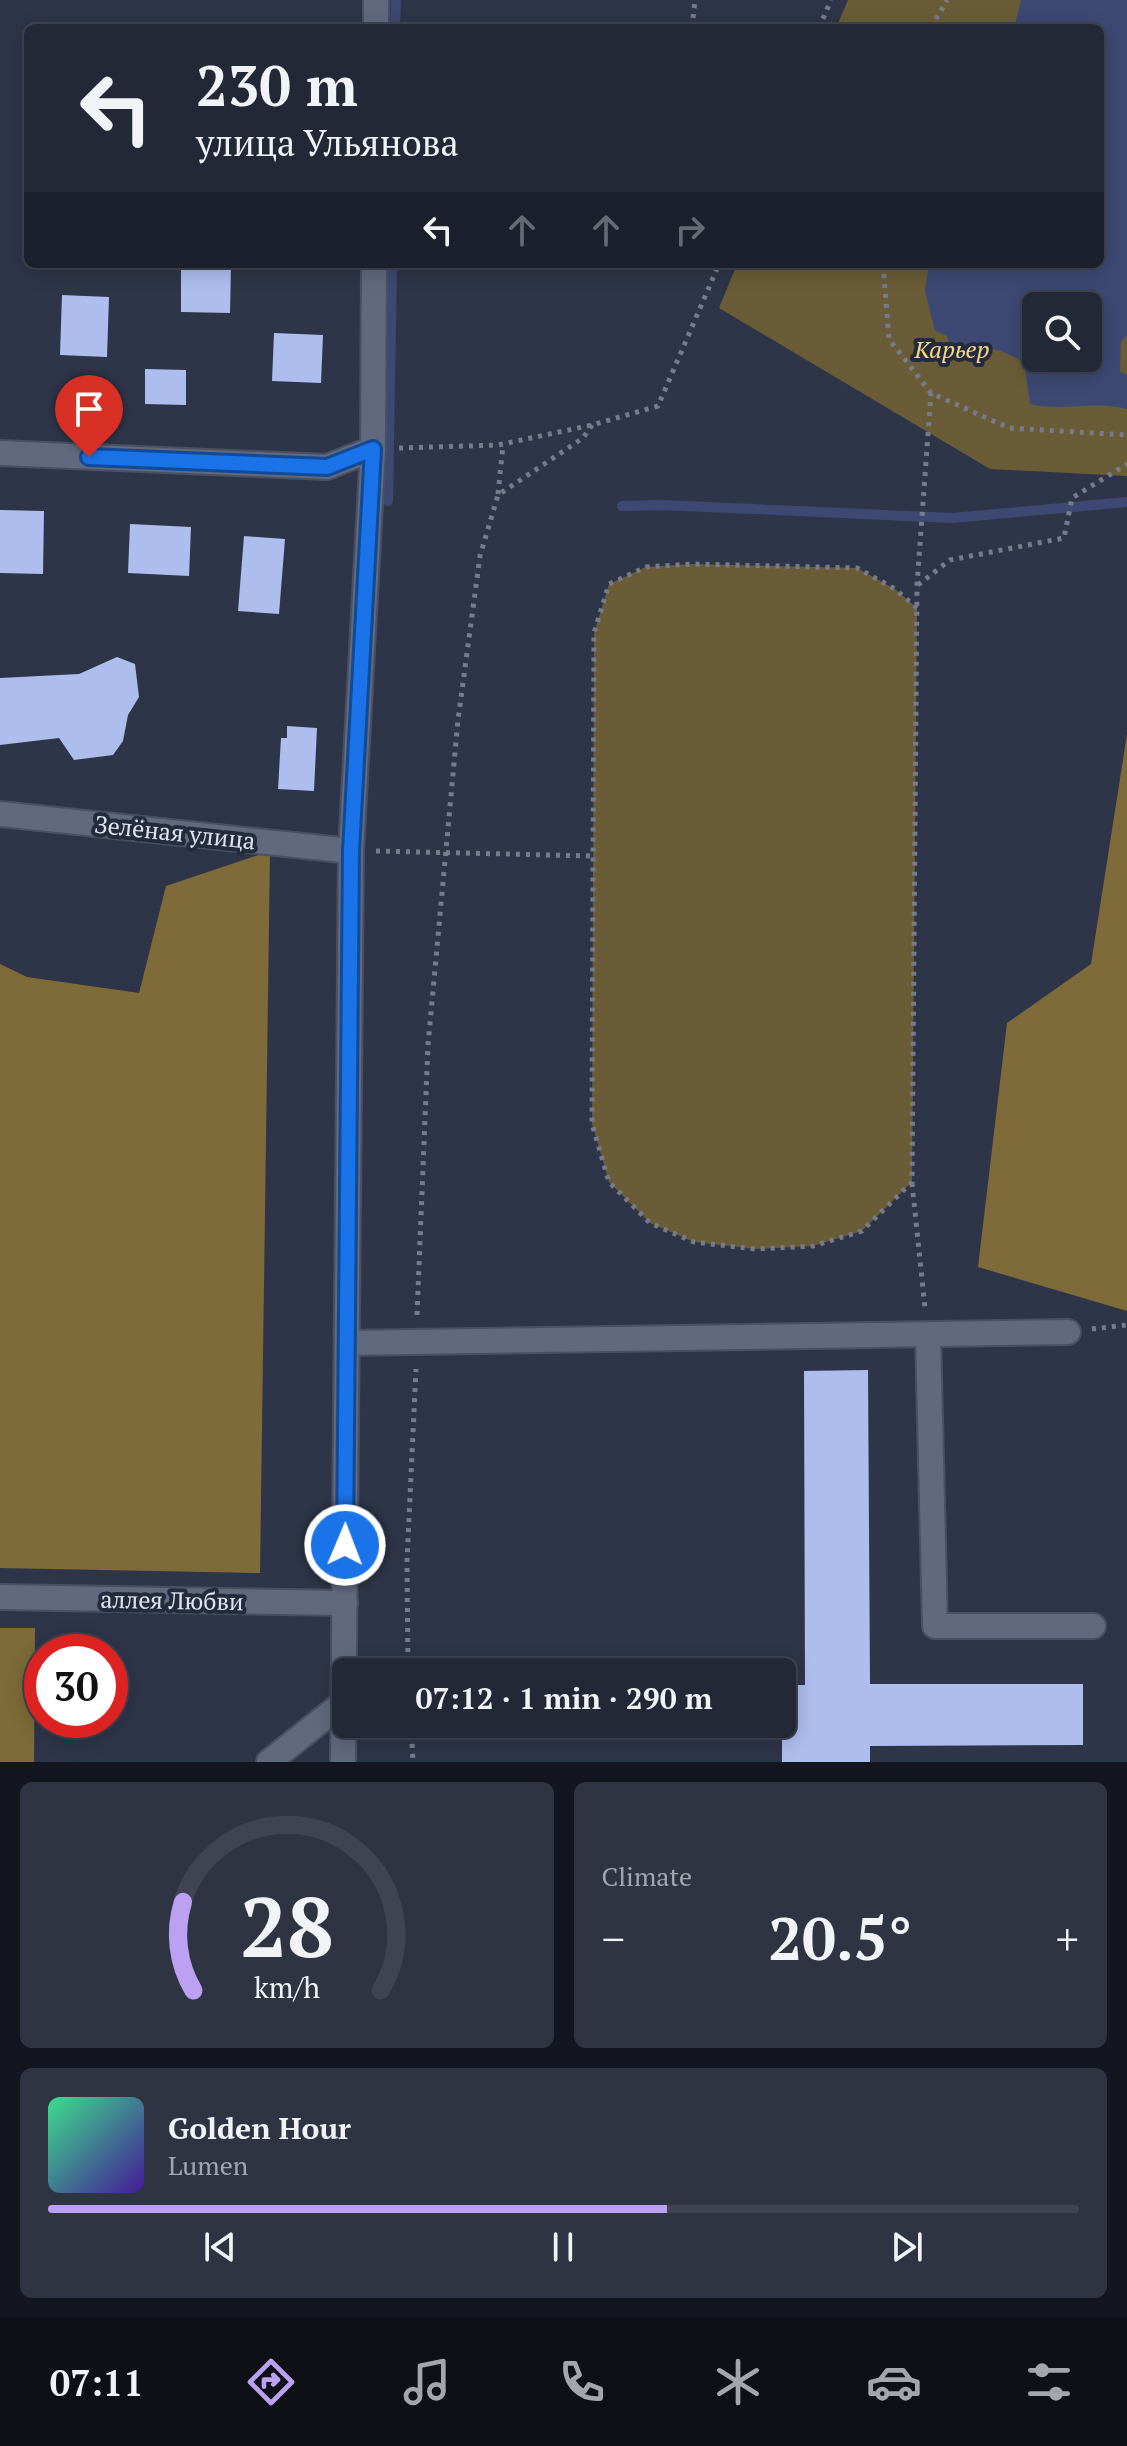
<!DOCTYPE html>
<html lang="en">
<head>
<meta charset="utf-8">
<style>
	:root { --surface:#232837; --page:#2f3442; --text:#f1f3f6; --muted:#a3a6ad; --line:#404452; --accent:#bca0f2 }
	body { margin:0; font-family:"PT Serif",serif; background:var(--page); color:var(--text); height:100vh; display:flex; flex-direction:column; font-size:30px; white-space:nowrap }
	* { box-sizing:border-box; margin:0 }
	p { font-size:26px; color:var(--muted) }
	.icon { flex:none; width:44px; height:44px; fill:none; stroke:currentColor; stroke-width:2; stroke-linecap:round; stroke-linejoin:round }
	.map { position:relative; height:1762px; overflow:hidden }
	.drawer { display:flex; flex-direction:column; gap:20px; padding:20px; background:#13161e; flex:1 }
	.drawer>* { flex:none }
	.guide { position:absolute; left:24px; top:24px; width:1080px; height:244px; border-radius:12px; box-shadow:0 4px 20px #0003,0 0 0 2px var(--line); background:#232837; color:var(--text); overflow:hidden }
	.tools { position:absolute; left:1022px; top:292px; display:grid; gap:16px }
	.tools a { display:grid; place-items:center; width:80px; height:80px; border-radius:12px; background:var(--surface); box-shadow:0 4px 20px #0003,0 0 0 2px var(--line); font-size:40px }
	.speed { position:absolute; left:24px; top:1634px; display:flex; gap:16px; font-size:40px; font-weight:700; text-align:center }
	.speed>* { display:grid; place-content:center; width:104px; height:104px; border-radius:50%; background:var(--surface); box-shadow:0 4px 20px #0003,0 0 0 2px var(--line); line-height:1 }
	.speed .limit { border:12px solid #d22; background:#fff; color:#111 }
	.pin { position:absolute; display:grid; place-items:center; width:68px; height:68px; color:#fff; margin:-82px -34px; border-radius:50% 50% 50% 0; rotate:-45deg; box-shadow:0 0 8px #0007 }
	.pin .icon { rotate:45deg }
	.me { position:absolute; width:88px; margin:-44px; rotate:1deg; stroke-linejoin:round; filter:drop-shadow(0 0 6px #0008) }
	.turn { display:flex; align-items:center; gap:28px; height:168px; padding:0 40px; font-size:36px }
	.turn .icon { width:104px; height:104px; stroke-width:2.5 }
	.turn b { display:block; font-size:56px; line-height:68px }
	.lanes { display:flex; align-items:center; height:76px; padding:0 40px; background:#0003; justify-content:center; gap:40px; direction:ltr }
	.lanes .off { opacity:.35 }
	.big { font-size:60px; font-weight:600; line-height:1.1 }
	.drawer .widget { flex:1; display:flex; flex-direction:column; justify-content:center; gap:12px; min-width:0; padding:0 28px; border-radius:12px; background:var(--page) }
	.drawer .dial { align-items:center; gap:0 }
	.dial svg { height:208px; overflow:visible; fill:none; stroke:var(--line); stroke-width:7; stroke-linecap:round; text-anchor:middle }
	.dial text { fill:var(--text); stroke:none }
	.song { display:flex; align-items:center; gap:24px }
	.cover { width:96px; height:96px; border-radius:12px; background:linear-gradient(135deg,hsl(150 70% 55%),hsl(260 70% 35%)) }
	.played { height:8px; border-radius:4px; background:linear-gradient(90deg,var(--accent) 60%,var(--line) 60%) }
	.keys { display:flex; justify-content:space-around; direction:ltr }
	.heat { display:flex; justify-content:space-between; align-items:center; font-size:44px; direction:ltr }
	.drawer .tiles { flex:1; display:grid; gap:20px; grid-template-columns:1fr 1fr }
	.widget:last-child { grid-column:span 2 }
	.trip { position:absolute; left:332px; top:1658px; width:464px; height:80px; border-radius:12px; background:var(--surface); box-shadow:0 4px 20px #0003,0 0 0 2px var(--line); font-weight:600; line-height:80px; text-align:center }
	.dock { display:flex; height:128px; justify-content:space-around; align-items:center; background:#0e1016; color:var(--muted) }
	.dock .icon { width:56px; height:56px }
	.dock .active { color:var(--accent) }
	.dock b { font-size:36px; color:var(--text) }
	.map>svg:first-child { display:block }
	.green { fill:#6a5c37; fill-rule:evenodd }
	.forest { fill:#7e6b39 }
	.water { fill:#3d4973; fill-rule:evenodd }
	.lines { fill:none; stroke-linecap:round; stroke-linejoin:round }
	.stream { stroke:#3d4973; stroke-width:10 }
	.building { fill:#adbdee }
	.minor-casing { stroke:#4b5061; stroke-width:28 }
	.path { stroke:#777c8d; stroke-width:5; stroke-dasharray:4 6; stroke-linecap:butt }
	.minor { stroke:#61697f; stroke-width:24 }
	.route-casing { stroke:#114b97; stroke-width:20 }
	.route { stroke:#1a73e8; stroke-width:14 }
	.labels { text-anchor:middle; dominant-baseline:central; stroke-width:8; stroke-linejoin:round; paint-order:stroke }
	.park-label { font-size:24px; font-style:italic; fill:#f6d78a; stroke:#252b3e }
	.street-label { font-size:24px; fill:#dfe3f0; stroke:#252b3e }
</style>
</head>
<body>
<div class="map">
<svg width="1127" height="1762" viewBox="0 0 1127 1762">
	<rect width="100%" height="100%" fill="#2f3549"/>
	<g class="green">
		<path d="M848,0H1127V476L990,469L719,308L737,264H1100V28H836ZM1036,306H1088V358H1036Z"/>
		<polygon points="692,564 857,568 895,589 917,608 912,1182 862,1231 813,1246 755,1249 694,1242 650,1223 609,1182 592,1124 594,633 609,584 646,567"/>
	</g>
	<g class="forest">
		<polygon points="1127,734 1127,1311 978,1267 1007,1023 1091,964"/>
		<polygon points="270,851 260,1573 0,1568 0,964 27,977 139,993 166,886"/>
		<polygon points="0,1628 35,1628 34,1762 0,1762"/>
	</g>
	<path class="water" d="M1021,0H1127V336L1121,342L1120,371L1127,375V409C1094,400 1062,412 1030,404L1024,362C998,348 980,343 951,350L947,336L935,331L925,291L929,264H1100V28H1014ZM1036,306H1088V358H1036Z"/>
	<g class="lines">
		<g class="stream">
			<polyline points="395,28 396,0"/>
			<polyline points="388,501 392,264"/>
			<polyline points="622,506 661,505 953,518 1127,502"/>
		</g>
	</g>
	<g class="building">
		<polygon points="181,264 231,264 230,313 181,312"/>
		<polygon points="62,295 109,297 107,357 60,355"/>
		<polygon points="274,333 323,335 321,383 272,381"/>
		<polygon points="145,369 186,370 186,405 145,404"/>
		<polygon points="0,510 44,511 43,574 0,573"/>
		<polygon points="130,524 191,527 189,576 128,573"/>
		<polygon points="244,536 285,539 279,614 238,611"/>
		<polygon points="117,657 135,664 139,697 128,715 123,741 113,755 74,760 59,738 0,745 0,678 79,674"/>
		<polygon points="287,726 317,728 314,791 278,789 281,738 287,738"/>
		<polygon points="868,1370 870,1684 1083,1684 1083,1745 870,1746 870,1762 782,1762 782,1685 805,1685 804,1371"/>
	</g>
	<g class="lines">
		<defs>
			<g id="minor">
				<polyline points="376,28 376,0"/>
				<polyline points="0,453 327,467 373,449"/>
				<polyline points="0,814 351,851"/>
				<polyline points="928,1335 935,1626 1093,1626"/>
				<polyline points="347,1343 1068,1332"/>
				<polyline points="0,1597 345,1603"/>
				<polyline points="269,1762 344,1702"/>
				<polyline points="343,1762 351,851 373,449 374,264"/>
			</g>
		</defs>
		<use href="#minor" class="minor-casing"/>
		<g class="path">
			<polyline points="692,28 695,0"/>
			<polyline points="819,28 831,0"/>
			<polyline points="931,28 947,0"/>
			<polyline points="883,264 889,339 931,393 1009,428 1127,435"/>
			<polyline points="399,448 498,445 592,425 658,406 719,264"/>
			<polyline points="498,494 503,445"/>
			<polyline points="918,585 950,560 1064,538 1072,498 1127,464"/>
			<polyline points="917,608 895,589 857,568 692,564 646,567 609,584 594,633 592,1124 609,1182 650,1223 694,1242 755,1249 813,1246 862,1231 912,1182 917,585 931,393"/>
			<polyline points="376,851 593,856"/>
			<polyline points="912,1183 925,1308"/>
			<polyline points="417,1315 428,1045 458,720 480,556 498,495 583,438 592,425"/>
			<polyline points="1092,1329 1127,1325"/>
			<polyline points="408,1672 407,1561 416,1369"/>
			<polyline points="411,1724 413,1762"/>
		</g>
		<use href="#minor" class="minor"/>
	</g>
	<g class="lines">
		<defs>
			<polyline id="route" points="89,457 327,467 373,449 351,851 345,1545"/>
		</defs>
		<use href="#route" class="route-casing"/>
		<use href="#route" class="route"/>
	</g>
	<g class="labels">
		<g class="park-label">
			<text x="952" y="349">Карьер</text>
		</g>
		<g class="street-label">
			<text transform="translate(175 832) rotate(6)">Зелёная улица</text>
			<text transform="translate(172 1600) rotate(1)">аллея Любви</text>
		</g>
	</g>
</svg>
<div class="tools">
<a><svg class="icon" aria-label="search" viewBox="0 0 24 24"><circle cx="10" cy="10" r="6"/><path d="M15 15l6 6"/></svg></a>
</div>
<div class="speed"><div class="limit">30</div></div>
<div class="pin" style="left:89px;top:457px;background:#d93025"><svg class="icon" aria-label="arrive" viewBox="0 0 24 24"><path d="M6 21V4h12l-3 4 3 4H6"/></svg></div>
<svg class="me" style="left:345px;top:1545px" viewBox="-20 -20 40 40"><circle r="17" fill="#1a73e8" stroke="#fff" stroke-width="3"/><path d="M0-11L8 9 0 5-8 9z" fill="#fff"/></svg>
<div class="trip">07:12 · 1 min · 290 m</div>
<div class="guide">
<div class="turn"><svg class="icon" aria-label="left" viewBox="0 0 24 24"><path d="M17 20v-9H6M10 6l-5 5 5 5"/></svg><div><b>230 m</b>улица Ульянова</div></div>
<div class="lanes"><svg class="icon" aria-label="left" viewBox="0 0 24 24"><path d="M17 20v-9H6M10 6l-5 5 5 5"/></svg><svg class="icon off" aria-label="ahead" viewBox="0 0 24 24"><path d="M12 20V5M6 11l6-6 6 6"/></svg><svg class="icon off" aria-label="ahead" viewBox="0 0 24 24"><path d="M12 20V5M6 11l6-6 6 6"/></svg><svg class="icon off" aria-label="right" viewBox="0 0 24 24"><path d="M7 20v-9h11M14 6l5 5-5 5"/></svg></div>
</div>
</div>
<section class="drawer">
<div class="tiles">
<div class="widget dial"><svg viewBox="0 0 100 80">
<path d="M14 69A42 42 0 1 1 86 69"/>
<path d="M14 69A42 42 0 0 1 10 35" stroke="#bca0f2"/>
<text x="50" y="56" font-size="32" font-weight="700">28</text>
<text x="50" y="72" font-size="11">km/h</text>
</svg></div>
<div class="widget"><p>Climate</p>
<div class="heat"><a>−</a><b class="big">20.5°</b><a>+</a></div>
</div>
<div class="widget">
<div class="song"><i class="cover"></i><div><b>Golden Hour</b><p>Lumen</p></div></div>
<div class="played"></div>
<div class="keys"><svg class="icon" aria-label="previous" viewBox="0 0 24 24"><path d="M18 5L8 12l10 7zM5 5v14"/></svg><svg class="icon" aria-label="pause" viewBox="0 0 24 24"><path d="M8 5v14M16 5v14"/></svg><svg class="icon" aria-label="next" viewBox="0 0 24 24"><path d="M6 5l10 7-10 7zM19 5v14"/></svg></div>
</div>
</div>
</section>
<nav class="dock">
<b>07:11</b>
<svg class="icon active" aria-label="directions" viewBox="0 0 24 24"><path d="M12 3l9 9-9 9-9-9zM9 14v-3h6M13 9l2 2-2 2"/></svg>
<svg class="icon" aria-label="music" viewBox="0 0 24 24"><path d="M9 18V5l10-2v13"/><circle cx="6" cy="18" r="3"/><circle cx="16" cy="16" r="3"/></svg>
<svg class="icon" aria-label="phone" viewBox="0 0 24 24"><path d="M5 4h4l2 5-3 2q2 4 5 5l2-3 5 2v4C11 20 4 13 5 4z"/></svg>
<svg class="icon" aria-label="climate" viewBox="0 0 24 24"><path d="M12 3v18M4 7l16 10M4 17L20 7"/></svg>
<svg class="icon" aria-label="car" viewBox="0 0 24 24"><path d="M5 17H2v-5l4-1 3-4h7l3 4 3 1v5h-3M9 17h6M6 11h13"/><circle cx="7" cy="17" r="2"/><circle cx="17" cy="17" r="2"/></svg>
<svg class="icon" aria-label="filters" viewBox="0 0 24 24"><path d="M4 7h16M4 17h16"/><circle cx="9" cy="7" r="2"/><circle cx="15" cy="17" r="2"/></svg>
</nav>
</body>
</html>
